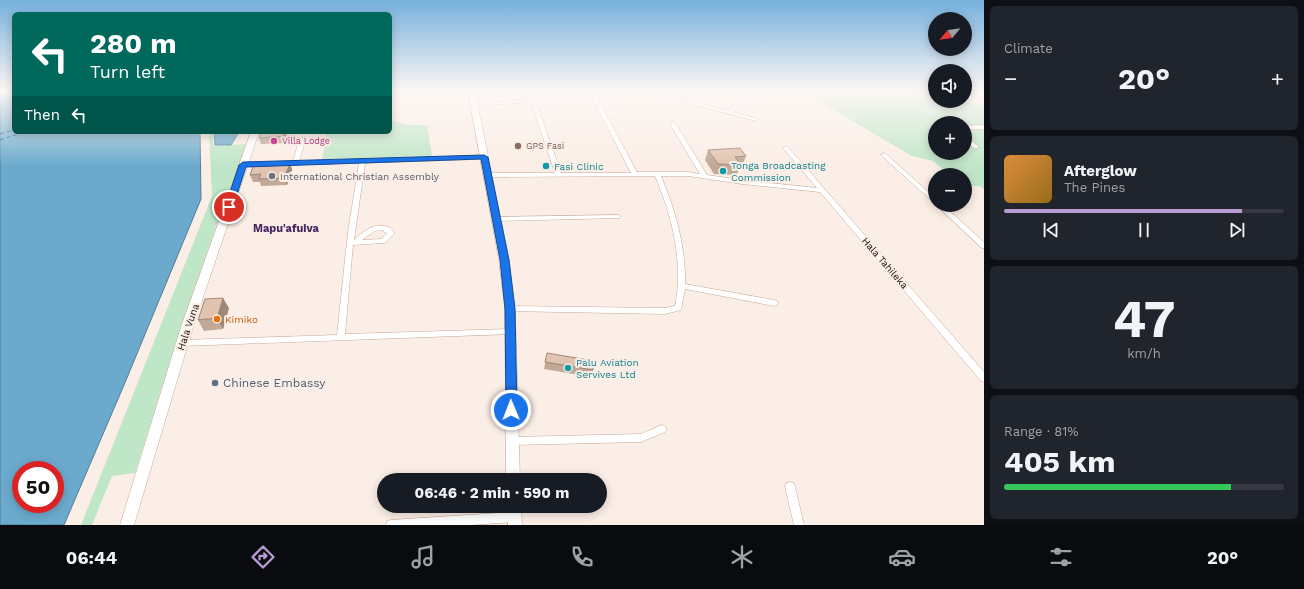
<!DOCTYPE html>
<html lang="en">
<head>
<meta charset="utf-8">
<style>
	:root { --surface:#171b24; --page:#20242c; --text:#f1f3f6; --muted:#9ea1a6; --line:#363941; --accent:#b89bd1 }
	body { margin:0; font-family:"Work Sans",sans-serif; background:var(--page); color:var(--text); height:100vh; display:flex; flex-direction:column; font-size:15px; white-space:nowrap }
	* { box-sizing:border-box; margin:0 }
	p { font-size:13px; color:var(--muted) }
	.icon { flex:none; width:22px; height:22px; fill:none; stroke:currentColor; stroke-width:2; stroke-linecap:round; stroke-linejoin:round }
	.map { position:relative; flex:1; overflow:hidden }
	.side { display:flex; flex-direction:column; gap:6px; padding:6px; background:#0d0f14; width:320px }
	.side>* { flex:none }
	.guide { position:absolute; left:12px; top:12px; width:380px; height:122px; border-radius:6px; box-shadow:0 2px 10px #0003; background:#00695c; color:#fff; overflow:hidden }
	.needle { width:26px; rotate:241deg }
	.buttons { position:absolute; left:928px; top:12px; display:grid; gap:8px }
	.buttons a { display:grid; place-items:center; width:44px; height:44px; border-radius:50%; background:var(--surface); box-shadow:0 2px 10px #0003; font-size:20px }
	.speed { position:absolute; left:12px; top:461px; display:flex; gap:8px; font-size:20px; font-weight:700; text-align:center }
	.speed>* { display:grid; place-content:center; width:52px; height:52px; border-radius:50%; background:var(--surface); box-shadow:0 2px 10px #0003; line-height:1 }
	.speed .limit { border:6px solid #d22; background:#fff; color:#111 }
	.pin { position:absolute; display:grid; place-items:center; width:34px; height:34px; color:#fff; margin:-17px; border:2px solid #fff; border-radius:50%; box-shadow:0 1px 4px #0007 }
	.me { position:absolute; width:44px; margin:-22px; rotate:359deg; stroke-linejoin:round; filter:drop-shadow(0 0 3px #0008) }
	.turn { display:flex; align-items:center; gap:14px; height:84px; padding:0 12px; font-size:18px }
	.turn .icon { width:52px; height:52px; stroke-width:2.5 }
	.turn b { display:block; font-size:28px; line-height:34px }
	.then { display:flex; align-items:center; height:38px; padding:0 12px; background:#0003; gap:8px; font-size:15px }
	.big { font-size:30px; font-weight:700; line-height:1.1 }
	.side .widget { flex:1; display:flex; flex-direction:column; justify-content:center; gap:6px; min-width:0; padding:0 14px; border-radius:6px; background:var(--page) }
	.side .dial { align-items:center; gap:0 }
	.dial b { font-size:52px; line-height:1 }
	.song { display:flex; align-items:center; gap:12px }
	.cover { width:48px; height:48px; border-radius:6px; background:linear-gradient(135deg,hsl(30 70% 55%),hsl(40 70% 35%)) }
	.played { height:4px; border-radius:2px; background:linear-gradient(90deg,var(--accent) 85%,var(--line) 85%) }
	.keys { display:flex; justify-content:space-around; direction:ltr }
	.heat { display:flex; justify-content:space-between; align-items:center; font-size:22px; direction:ltr }
	.charge { height:6px; border-radius:3px; background:linear-gradient(90deg,#34c759 81%,var(--line) 0) }
	.trip { position:absolute; left:377px; top:473px; width:230px; height:40px; border-radius:20px; background:var(--surface); box-shadow:0 2px 10px #0003; font-weight:700; line-height:40px; text-align:center }
	.tab-bar { display:flex; height:64px; justify-content:space-around; align-items:center; background:#090b0e; color:var(--muted) }
	.tab-bar .icon { width:28px; height:28px }
	.tab-bar .selected { color:var(--accent) }
	.tab-bar b { font-size:18px; color:var(--text) }
	main { display:flex; flex:1; min-height:0 }
	.map>svg:first-child { display:block }
	.green { fill:#c0e6c8; fill-rule:evenodd }
	.water { fill:#6baacd; stroke:#537c92; fill-rule:evenodd }
	.lines { fill:none; stroke-linecap:round; stroke-linejoin:round }
	.ferry { stroke:#095c7f; stroke-width:1; stroke-dasharray:4 3; stroke-linecap:butt }
	.minor-casing { stroke:#c6a895; stroke-width:1 }
	.secondary-casing { stroke:#c6a895; stroke-width:1 }
	.minor { fill:#fff; fill-rule:evenodd }
	.secondary { fill:#fff; fill-rule:evenodd }
	.wall { fill:#c2a896 }
	.shaded-wall { fill:#9e887a }
	.building { fill:#e1c3af; stroke:#9e887a }
	.route { fill:#1a73e8; stroke:#114b97 }
	.hotel-dot { fill:#d1479c; stroke:#fbeee6; stroke-width:1.5 }
	.education-dot { fill:#8d6e63; stroke:#fbeee6; stroke-width:1.5 }
	.culture-dot { fill:#0f9aa8; stroke:#fbeee6; stroke-width:1.5 }
	.worship-dot { fill:#6b7280; stroke:#fbeee6; stroke-width:1.5 }
	.food-dot { fill:#e8710a; stroke:#fbeee6; stroke-width:1.5 }
	.service-dot { fill:#5c6f8a; stroke:#fbeee6; stroke-width:1.5 }
	.labels { text-anchor:middle; dominant-baseline:central; stroke-width:4; stroke-linejoin:round; paint-order:stroke }
	.far-hotel-label { font-size:9px; fill:#b23c85; stroke:#fbeee6; text-anchor:start }
	.far-education-label { font-size:9px; fill:#785e54; stroke:#fbeee6; text-anchor:start }
	.culture-label { font-size:10px; fill:#0d838f; stroke:#fbeee6; text-anchor:start }
	.worship-label { font-size:10px; fill:#5b616d; stroke:#fbeee6; text-anchor:start }
	.street-label { font-size:10px; fill:#1b1009; stroke:#fbeee6 }
	.food-label { font-size:10px; fill:#c56008; stroke:#fbeee6; text-anchor:start }
	.neighbourhood-label { font-size:11px; font-weight:bold; fill:#472760; stroke:#fbeee6 }
	.near-service-label { font-size:12px; fill:#4e5e75; stroke:#fbeee6; text-anchor:start }
</style>
</head>
<body>
<main>
<div class="map">
<svg width="984" height="525" viewBox="0 0 984 525">
	<rect width="100%" height="100%" fill="#fbeee6"/>
	<g class="green">
		<path d="M803,92H930L935,95V101L984,104V189L978,186L965,185V175H950L933,161L912,156ZM935,123H965V153H935Z"/>
		<polygon points="390,119 407,125 427,125 432,156 322,159 327,132 390,132"/>
		<polygon points="209,132 213,132 213,145 215,146 246,144 215,229 176,343 135,473 112,476 92,525 81,525 212,196"/>
	</g>
	<g class="water">
		<path d="M0,92H14V132H200L201,199L124,385L64,525H0ZM21,470H55V504H21Z"/>
		<polygon points="214,132 239,132 231,145 215,145"/>
	</g>
	<g class="lines">
		<g class="ferry">
			<polyline points="0,134 14,130"/>
			<polyline points="0,140 24,132"/>
		</g>
		<defs>
			<g id="minor">
				<path d="M605,92H617L597,97L637,172H688L700,174L670,124L673,122L676,124L707,175L742,180L817,188L783,148L786,146L788,147L984,372V382L981,381L820,192L742,184L688,176H661C675,209 686,247 685,284L774,300L777,301L778,303L777,305L774,306L685,289L681,310L665,314L507,311L506,309L507,307L510,306L665,308L675,306C684,263 672,216 655,176L488,177L485,175L488,173H555L531,102L474,106L472,105V104L594,95ZM592,98L631,173H561L536,102Z"/>
				<polygon points="647,92 656,92 729,111 744,92 749,92 733,112 759,119 756,121"/>
				<polygon points="984,125 984,129 965,130 965,126"/>
				<polygon points="965,135 978,146 978,148 974,148 965,140"/>
				<path d="M302,138L305,140L299,162L484,155L487,157L484,159L365,163L354,240C362,233 372,223 385,226C390,227 393,229 394,234L385,243H383L353,245L345,334L510,329L513,330L514,332L513,334L182,346L179,345L178,343L179,341L182,340L337,335L348,232L359,163L279,165V163L293,162L299,140ZM381,230L387,233L381,239L362,240L375,231Z"/>
				<polygon points="884,153 886,154 935,198 935,203 933,202 882,156 881,155"/>
				<polygon points="262,162 264,163 264,165 243,167 240,165 243,163"/>
				<polygon points="936,205 943,205 984,242 984,248 982,248"/>
				<polygon points="618,215 620,216 621,217 620,218 497,221 494,219 497,217"/>
				<polygon points="662,425 665,426 667,429 665,432 641,442 512,445 509,444 507,441 509,438 512,437 641,434"/>
				<polygon points="790,482 794,483 795,487 804,525 794,525 785,487 786,483"/>
				<polygon points="515,512 519,513 520,517 519,521 515,522 471,525 386,525 387,521 391,520"/>
			</g>
			<g id="secondary">
				<polygon points="468,92 475,92 509,260 515,309 520,480 506,480 505,309 499,260"/>
				<polygon points="251,132 259,132 193,327 134,525 120,525 181,327"/>
				<polygon points="507,506 521,506 522,525 508,525"/>
			</g>
		</defs>
		<use href="#minor" class="minor-casing"/>
		<use href="#secondary" class="secondary-casing"/>
		<use href="#minor" class="minor"/>
		<use href="#secondary" class="secondary"/>
	</g>
	<g class="wall">
		<polygon points="261,132 287,137 285,143 261,144 259,138"/>
		<polygon points="708,150 746,156 742,166 740,166 737,175 714,174 705,160"/>
		<polygon points="290,163 292,170 287,185 261,186 260,182 253,182 250,175"/>
		<polygon points="229,308 223,329 204,331 198,320"/>
		<polygon points="547,353 593,370 591,377 544,369"/>
	</g>
	<g class="shaded-wall">
		<polygon points="285,132 286,132 287,137 285,143 283,136"/>
		<polygon points="290,163 292,170 287,185 284,178"/>
		<polygon points="223,298 229,308 223,329 217,318"/>
	</g>
	<g class="building">
		<polygon points="261,132 285,132 283,136 259,138"/>
		<polygon points="740,148 746,156 735,157 741,165 718,164 708,150"/>
		<polygon points="290,163 284,178 259,179 261,174 250,175 254,164"/>
		<polygon points="223,298 217,318 198,320 205,299"/>
		<polygon points="547,353 594,361 593,370 545,362"/>
	</g>
	<linearGradient id="sky" x2="0" y2="1"><stop stop-color="#76b0dd"/><stop offset="0.55" stop-color="#fdf7f4"/><stop offset="1" stop-color="#fdf7f4" stop-opacity="0"/></linearGradient>
	<rect width="984" height="166" fill="url(#sky)"/>
	<polygon class="route" points="484,155 488,157 509,260 515,309 517,410 515,413 511,415 507,413 506,410 505,309 500,260 481,159 246,167 233,207 229,210 225,207 239,165 243,162"/>
	<circle class="hotel-dot" cx="274" cy="141" r="4"/>
	<circle class="education-dot" cx="518" cy="146" r="4"/>
	<g class="culture-dot">
		<circle cx="546" cy="166" r="4"/>
		<circle cx="723" cy="171" r="4"/>
		<circle cx="568" cy="368" r="4"/>
	</g>
	<circle class="worship-dot" cx="272" cy="176" r="4"/>
	<circle class="food-dot" cx="217" cy="319" r="4"/>
	<circle class="service-dot" cx="215" cy="383" r="4"/>
	<g class="labels">
		<g class="far-hotel-label">
			<text x="282" y="141">Villa Lodge</text>
		</g>
		<g class="far-education-label">
			<text x="526" y="146">GPS Fasi</text>
		</g>
		<g class="culture-label">
			<text x="731" y="165">Tonga Broadcasting<tspan x="731" dy="12">Commission</tspan></text>
			<text x="554" y="166">Fasi Clinic</text>
			<text x="576" y="362">Palu Aviation<tspan x="576" dy="12">Servives Ltd</tspan></text>
		</g>
		<g class="worship-label">
			<text x="280" y="176">International Christian Assembly</text>
		</g>
		<g class="street-label">
			<text transform="translate(885 263) rotate(49)">Hala Tahileka</text>
			<text transform="translate(188 327) rotate(-71)">Hala Vuna</text>
		</g>
		<g class="food-label">
			<text x="225" y="319">Kimiko</text>
		</g>
		<g class="neighbourhood-label">
			<text x="286" y="228">Mapu'afuiva</text>
		</g>
		<g class="near-service-label">
			<text x="223" y="383">Chinese Embassy</text>
		</g>
	</g>
</svg>
<div class="buttons">
<a><svg class="needle" viewBox="-14 -14 28 28"><path d="M0-13l5 13h-10z" fill="#e53935"/><path d="M0 13l5-13h-10z" fill="#9ea1a6"/></svg></a>
<a><svg class="icon" aria-label="sound" viewBox="0 0 24 24"><path d="M4 9h4l5-4v14l-5-4H4zM17 9q2 3 0 6"/></svg></a>
<a>+</a>
<a>−</a>
</div>
<div class="speed"><div class="limit">50</div></div>
<div class="pin" style="left:229px;top:207px;background:#d93025"><svg class="icon" aria-label="arrive" viewBox="0 0 24 24"><path d="M6 21V4h12l-3 4 3 4H6"/></svg></div>
<svg class="me" style="left:511px;top:410px" viewBox="-20 -20 40 40"><circle r="17" fill="#1a73e8" stroke="#fff" stroke-width="3"/><path d="M0-11L8 9 0 5-8 9z" fill="#fff"/></svg>
<div class="trip">06:46 · 2 min · 590 m</div>
<div class="guide">
<div class="turn"><svg class="icon" aria-label="left" viewBox="0 0 24 24"><path d="M17 20v-9H6M10 6l-5 5 5 5"/></svg><div><b>280 m</b>Turn left</div></div>
<div class="then">Then<svg class="icon" aria-label="left" viewBox="0 0 24 24"><path d="M17 20v-9H6M10 6l-5 5 5 5"/></svg></div>
</div>
</div>
<section class="side">
<div class="widget"><p>Climate</p>
<div class="heat"><a>−</a><b class="big">20°</b><a>+</a></div>
</div>
<div class="widget">
<div class="song"><i class="cover"></i><div><b>Afterglow</b><p>The Pines</p></div></div>
<div class="played"></div>
<div class="keys"><svg class="icon" aria-label="previous" viewBox="0 0 24 24"><path d="M18 5L8 12l10 7zM5 5v14"/></svg><svg class="icon" aria-label="pause" viewBox="0 0 24 24"><path d="M8 5v14M16 5v14"/></svg><svg class="icon" aria-label="next" viewBox="0 0 24 24"><path d="M6 5l10 7-10 7zM19 5v14"/></svg></div>
</div>
<div class="widget dial"><b>47</b><p>km/h</p></div>
<div class="widget"><p>Range · 81%</p><b class="big">405 km</b><div class="charge"></div></div>
</section>
</main>
<nav class="tab-bar">
<b>06:44</b>
<svg class="icon selected" aria-label="directions" viewBox="0 0 24 24"><path d="M12 3l9 9-9 9-9-9zM9 14v-3h6M13 9l2 2-2 2"/></svg>
<svg class="icon" aria-label="music" viewBox="0 0 24 24"><path d="M9 18V5l10-2v13"/><circle cx="6" cy="18" r="3"/><circle cx="16" cy="16" r="3"/></svg>
<svg class="icon" aria-label="phone" viewBox="0 0 24 24"><path d="M5 4h4l2 5-3 2q2 4 5 5l2-3 5 2v4C11 20 4 13 5 4z"/></svg>
<svg class="icon" aria-label="climate" viewBox="0 0 24 24"><path d="M12 3v18M4 7l16 10M4 17L20 7"/></svg>
<svg class="icon" aria-label="car" viewBox="0 0 24 24"><path d="M5 17H2v-5l4-1 3-4h7l3 4 3 1v5h-3M9 17h6M6 11h13"/><circle cx="7" cy="17" r="2"/><circle cx="17" cy="17" r="2"/></svg>
<svg class="icon" aria-label="filters" viewBox="0 0 24 24"><path d="M4 7h16M4 17h16"/><circle cx="9" cy="7" r="2"/><circle cx="15" cy="17" r="2"/></svg>
<b>20°</b>
</nav>
</body>
</html>
